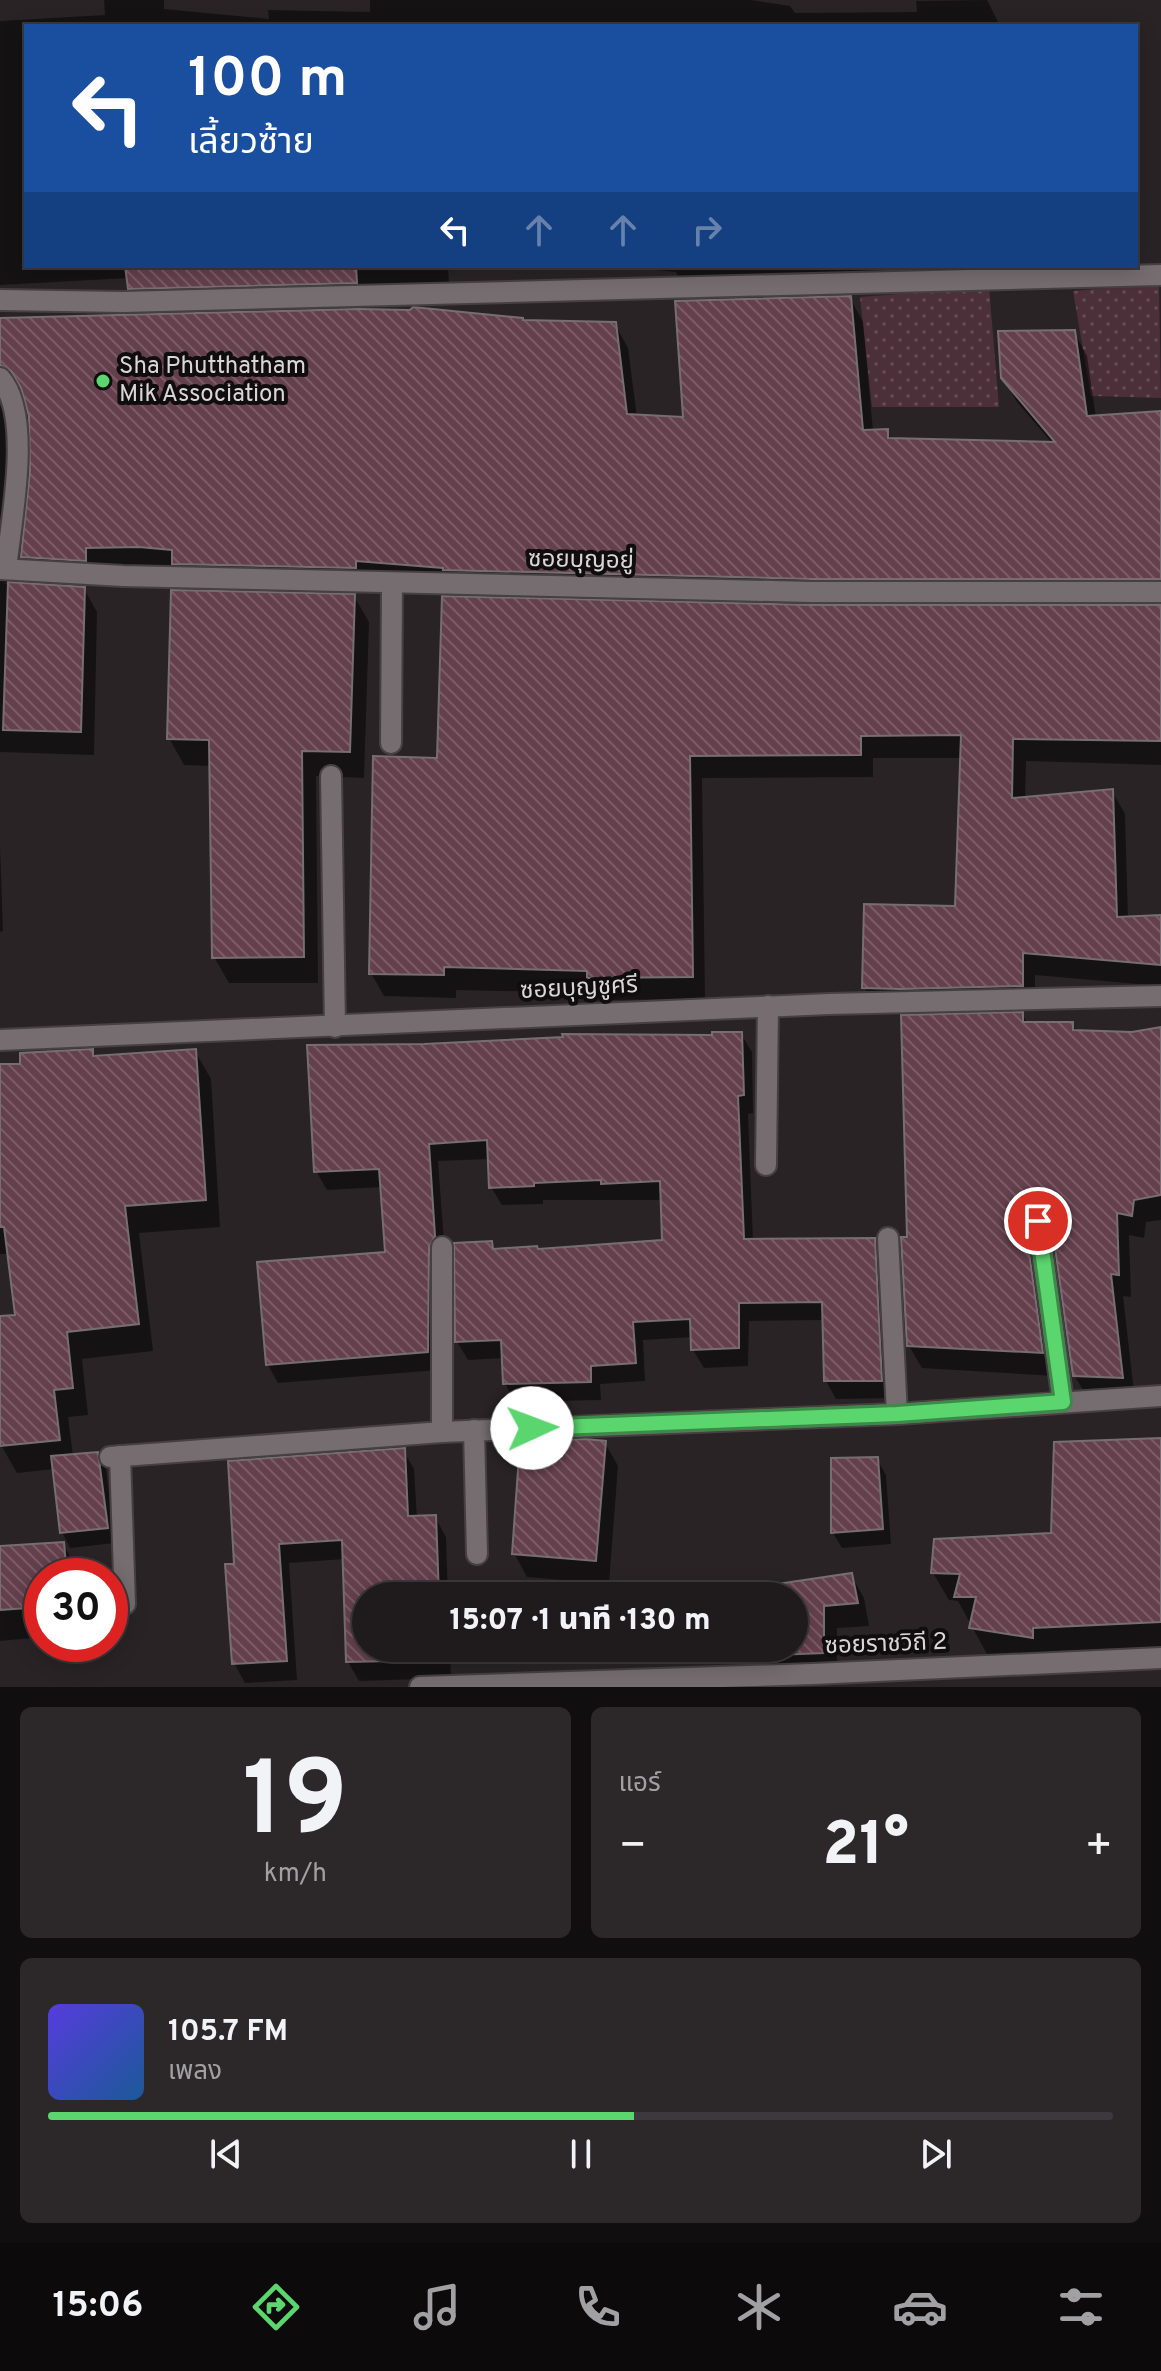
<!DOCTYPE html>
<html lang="th">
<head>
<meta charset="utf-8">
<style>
	:root { --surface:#1f1a1c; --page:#2c2729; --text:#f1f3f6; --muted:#a1a1a3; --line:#3c383b; --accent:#5bd56e }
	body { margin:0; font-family:Overpass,"Noto Sans Thai",sans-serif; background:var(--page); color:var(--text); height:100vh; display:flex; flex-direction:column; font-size:30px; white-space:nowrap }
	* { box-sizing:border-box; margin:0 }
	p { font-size:26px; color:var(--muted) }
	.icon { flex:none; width:44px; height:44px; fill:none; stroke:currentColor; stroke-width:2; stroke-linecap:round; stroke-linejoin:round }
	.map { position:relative; height:1687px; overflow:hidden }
	.sheet { display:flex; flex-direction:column; gap:20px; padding:20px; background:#110e0f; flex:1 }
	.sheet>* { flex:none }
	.hud { position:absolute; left:24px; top:24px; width:1114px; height:244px; border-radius:0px; box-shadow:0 4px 20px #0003,0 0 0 2px var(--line); background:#1a4fa0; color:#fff; overflow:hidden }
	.speed { position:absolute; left:24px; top:1558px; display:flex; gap:16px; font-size:40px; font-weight:700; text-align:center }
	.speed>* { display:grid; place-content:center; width:104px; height:104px; border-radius:50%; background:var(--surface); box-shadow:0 4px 20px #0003,0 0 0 2px var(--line); line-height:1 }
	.speed .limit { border:12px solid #d22; background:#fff; color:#111 }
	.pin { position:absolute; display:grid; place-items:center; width:68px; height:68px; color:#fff; margin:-34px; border:4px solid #fff; border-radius:50%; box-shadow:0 2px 8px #0007 }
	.me { position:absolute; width:88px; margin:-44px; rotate:88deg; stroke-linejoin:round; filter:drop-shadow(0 0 6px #0008) }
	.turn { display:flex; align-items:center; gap:28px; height:168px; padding:0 32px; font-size:36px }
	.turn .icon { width:104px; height:104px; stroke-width:2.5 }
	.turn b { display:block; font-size:56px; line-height:68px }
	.lanes { display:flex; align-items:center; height:76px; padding:0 32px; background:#0003; justify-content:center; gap:40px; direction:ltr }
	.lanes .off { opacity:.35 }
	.big { font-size:60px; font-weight:800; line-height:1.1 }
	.sheet .widget { flex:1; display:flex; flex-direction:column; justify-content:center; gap:12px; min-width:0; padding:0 28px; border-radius:12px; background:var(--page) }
	.sheet .dial { align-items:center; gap:0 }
	.dial b { font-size:104px; line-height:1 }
	.song { display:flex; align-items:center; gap:24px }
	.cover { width:96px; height:96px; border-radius:12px; background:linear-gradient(135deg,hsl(250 70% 55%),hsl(210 70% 35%)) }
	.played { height:8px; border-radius:4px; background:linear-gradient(90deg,var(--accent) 55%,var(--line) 55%) }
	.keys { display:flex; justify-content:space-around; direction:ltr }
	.heat { display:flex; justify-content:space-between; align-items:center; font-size:44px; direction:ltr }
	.sheet .tiles { flex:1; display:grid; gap:20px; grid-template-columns:1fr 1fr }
	.widget:last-child { grid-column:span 2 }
	.trip { position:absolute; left:352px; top:1582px; width:456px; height:80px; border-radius:40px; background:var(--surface); box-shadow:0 4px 20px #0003,0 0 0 2px var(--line); font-weight:800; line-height:80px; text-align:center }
	.dock { display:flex; height:128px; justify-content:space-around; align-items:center; background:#0c0a0b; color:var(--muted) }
	.dock .icon { width:56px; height:56px }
	.dock .on { color:var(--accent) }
	.dock b { font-size:36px; color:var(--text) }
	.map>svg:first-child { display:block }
	.grass { fill:url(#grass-dots) }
	.shadow { fill:#0007 }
	.building { fill:url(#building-back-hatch); stroke:#766e70; stroke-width:2 }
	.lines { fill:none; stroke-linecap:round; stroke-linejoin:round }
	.street-casing { stroke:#464042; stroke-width:24 }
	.street { stroke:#756d70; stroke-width:20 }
	.route-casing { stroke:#3b8a48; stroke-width:20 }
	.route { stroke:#5bd56e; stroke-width:14 }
	.poi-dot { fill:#5bd56e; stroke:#100d0e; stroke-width:3 }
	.labels { text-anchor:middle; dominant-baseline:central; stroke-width:8; stroke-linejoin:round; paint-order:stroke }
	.poi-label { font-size:24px; fill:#dad5d7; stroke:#100d0e; text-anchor:start }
	.street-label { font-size:24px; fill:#dad5d7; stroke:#100d0e }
</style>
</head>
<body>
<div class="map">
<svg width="1161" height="1687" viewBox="0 0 1161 1687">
	<defs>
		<pattern id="grass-dots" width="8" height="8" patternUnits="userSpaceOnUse" patternTransform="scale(2)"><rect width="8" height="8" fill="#4b2f39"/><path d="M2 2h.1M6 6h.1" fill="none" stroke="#644c55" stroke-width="1.8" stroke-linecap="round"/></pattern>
		<pattern id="building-back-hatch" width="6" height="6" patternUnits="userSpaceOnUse" patternTransform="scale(2)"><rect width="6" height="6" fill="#64404d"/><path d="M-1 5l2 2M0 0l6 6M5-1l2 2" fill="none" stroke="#7a5b66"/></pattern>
	</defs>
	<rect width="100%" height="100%" fill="#292325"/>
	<g class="grass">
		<polygon points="1159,283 1161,398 1091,396 1073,291"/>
		<polygon points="989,287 999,407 872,407 860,297"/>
	</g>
	<g class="shadow">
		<polygon points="104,0 164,0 164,9 269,19 268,10 370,12 370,0 751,0 790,6 795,13 917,12 916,1 987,0 1000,26 26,26 26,266 448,266 450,304 144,312 130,288 129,278 0,285 0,21 105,15"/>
		<polygon points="654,266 975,266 974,272 859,273 861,293 689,298 676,272 656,270"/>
		<polygon points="850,298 863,322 873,431 887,431 892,440 1053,444 1017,402 1003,378 1074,332 1087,356 1096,418 1161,413 1161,602 826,602 36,580 23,557 32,470 31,415 25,393 21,389 8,390 0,401 0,320 438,309 440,312 523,322 615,324 628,348 637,417 685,419"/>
		<polygon points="0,405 10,426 17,494 7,582 4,584 84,589 97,612 94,755 0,752"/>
		<polygon points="354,596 369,622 364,778 316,776 318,983 229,983 214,957 211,766 184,765 169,738"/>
		<polygon points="811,607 1161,607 1161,765 1026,761 1025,799 1112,791 1125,814 1128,918 1161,917 1161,986 1035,975 1035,1009 878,1010 864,987 957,908 962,758 873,758 873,777 702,778 705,999 602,1000 598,993 456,990 456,998 384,996 371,973 439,760"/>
		<polygon points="0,846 3,931 0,932"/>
		<polygon points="1022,1014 1028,1024 1072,1024 1077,1032 1132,1034 1161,1029 1161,1220 1146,1222 1144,1238 1129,1235 1131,1297 1123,1296 1135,1401 1088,1398 1074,1375 1055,1231 1042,1234 1055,1376 922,1368 909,1346 909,1239"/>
		<polygon points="741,1034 752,1052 753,1113 748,1114 753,1241 874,1240 885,1258 892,1398 836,1399 826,1381 824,1320 749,1321 748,1366 704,1368 693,1350 693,1337 643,1340 645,1381 600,1384 601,1400 516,1402 505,1384 504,1358 468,1360 457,1342 491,1243 495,1251 538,1251 664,1241 662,1200 543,1200 543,1204 502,1205 491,1187 490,1159 438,1161 445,1255 438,1370 278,1383 268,1365 387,1254 383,1187 327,1190 316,1171 714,1037"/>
		<polygon points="92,1051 96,1057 195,1051 211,1079 220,1227 139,1233 153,1351 82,1359 88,1415 68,1417 73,1456 97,1454 106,1469 115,1543 70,1548 62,1532 55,1469 17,1473 1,1445 0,1318 17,1317 9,1254 0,1254 0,1066 22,1066"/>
		<polygon points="1161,1440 1161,1650 1048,1665 988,1656 958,1601 949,1600 933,1573 1053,1535"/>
		<polygon points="605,1443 618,1466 609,1584 527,1577 514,1553"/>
		<polygon points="403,1450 414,1469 417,1518 435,1517 446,1537 448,1596 366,1596 366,1648 450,1648 451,1678 359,1681 348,1662 345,1559 289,1563 297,1680 245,1683 234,1663 237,1565"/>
		<polygon points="877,1459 886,1475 891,1544 842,1548 833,1533"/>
		<polygon points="63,1544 81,1576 42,1576 42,1637 0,1641 0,1548"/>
		<polygon points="851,1575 864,1598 869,1626 837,1628 837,1676 769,1679 755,1655 754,1648 794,1648 794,1596 747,1596"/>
	</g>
	<g class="building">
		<polygon points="125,266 356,266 357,283 128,289"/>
		<polygon points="851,296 863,430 888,429 888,438 1055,442 1001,378 998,331 1075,330 1087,416 1161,411 1161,579 811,579 443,570 443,568 356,561 356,568 172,564 172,550 139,547 86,548 86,561 21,557 30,470 29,416 21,388 11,371 0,365 0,318 359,309 410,310 413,307 523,318 523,320 616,322 627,414 683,417 675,301"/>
		<polygon points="8,582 85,587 81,732 3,730"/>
		<polygon points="171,590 355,594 350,752 302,751 304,957 212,958 209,740 167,739"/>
		<polygon points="442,596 811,605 1161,605 1161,741 1013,739 1012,798 1113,789 1117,917 1161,915 1161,965 1023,953 1023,986 900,989 862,988 864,904 955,906 961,735 861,736 861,755 690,756 693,977 587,978 587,971 444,967 444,975 369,974 373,756 437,758"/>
		<polygon points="1023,1012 1023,1022 1073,1022 1073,1030 1132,1032 1161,1027 1161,1195 1134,1200 1132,1216 1117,1213 1119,1275 1111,1274 1123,1378 1073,1376 1051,1219 1042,1209 1029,1211 1025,1223 1043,1353 907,1346 901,1237 907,1237 901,1015"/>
		<polygon points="712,1032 742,1032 744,1095 738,1096 744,1239 875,1238 882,1381 824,1381 822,1302 739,1303 739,1348 691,1350 690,1319 633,1322 636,1363 591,1366 591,1382 503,1384 501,1340 455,1342 454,1243 492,1241 493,1249 537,1246 538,1249 662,1240 660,1181 601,1184 601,1180 534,1183 534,1186 489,1188 487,1140 429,1144 435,1236 429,1247 428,1352 266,1365 257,1262 385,1252 379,1169 314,1172 307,1045 424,1044 563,1037 562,1034 712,1035"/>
		<polygon points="93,1049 93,1056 196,1049 206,1200 125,1206 139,1324 67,1332 73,1388 54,1390 60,1440 0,1446 0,1316 15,1315 4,1227 0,1227 0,1064 20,1064 20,1053"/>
		<polygon points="1161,1438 1161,1622 1033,1628 1033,1638 969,1628 976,1597 954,1597 960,1574 931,1573 934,1539 1051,1533 1054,1442"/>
		<polygon points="585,1439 606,1441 596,1561 512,1554 520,1442"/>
		<polygon points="405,1448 408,1516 436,1515 439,1596 366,1596 366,1648 441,1648 441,1660 346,1662 342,1540 279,1544 287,1661 232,1664 225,1564 234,1564 228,1461"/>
		<polygon points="98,1452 108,1528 60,1533 51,1456"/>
		<polygon points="878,1457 883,1529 831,1533 831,1458"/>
		<polygon points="64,1542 67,1576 42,1576 42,1607 0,1610 0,1546"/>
		<polygon points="852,1573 858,1603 824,1606 824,1653 753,1656 752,1648 794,1648 794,1596 745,1596 744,1589"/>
	</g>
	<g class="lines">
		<defs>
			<g id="street">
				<polyline points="0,300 123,302 1161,275"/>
				<path d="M0,378C33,415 11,521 6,569"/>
				<polyline points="0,569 123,576 811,592 1161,592"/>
				<polyline points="391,743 392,583"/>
				<polyline points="331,776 335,1027"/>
				<polyline points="0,1040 829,1004 1161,996"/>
				<polyline points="766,1165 768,1006"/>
				<polyline points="1038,1221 1063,1402"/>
				<polyline points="888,1238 897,1414"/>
				<polyline points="442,1247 442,1432"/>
				<polyline points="474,1430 477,1554"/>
				<polyline points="120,1456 125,1604"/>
				<polyline points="110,1457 442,1432 897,1414 1161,1396"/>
				<polyline points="420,1687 813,1674 1161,1658"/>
			</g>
		</defs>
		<use href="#street" class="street-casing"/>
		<use href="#street" class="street"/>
	</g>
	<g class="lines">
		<defs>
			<polyline id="route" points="532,1428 897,1414 1063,1402 1038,1221"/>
		</defs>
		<use href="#route" class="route-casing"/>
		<use href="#route" class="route"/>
	</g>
	<circle class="poi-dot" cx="103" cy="381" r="8"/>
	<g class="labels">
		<g class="poi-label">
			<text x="119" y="367">Sha Phutthatham<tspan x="119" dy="28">Mik Association</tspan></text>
		</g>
		<g class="street-label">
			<text transform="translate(581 561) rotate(1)">ซอยบุญอยู่</text>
			<text transform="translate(579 989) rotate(-3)">ซอยบุญชูศรี</text>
			<text transform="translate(886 1645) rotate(-2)">ซอยราชวิถี 2</text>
		</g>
	</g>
</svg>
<div class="speed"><div class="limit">30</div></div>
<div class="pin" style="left:1038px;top:1221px;background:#d93025"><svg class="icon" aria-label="arrive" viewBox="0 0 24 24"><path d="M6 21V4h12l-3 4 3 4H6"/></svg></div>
<svg class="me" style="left:532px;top:1428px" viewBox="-20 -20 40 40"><circle r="19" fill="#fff"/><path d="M0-13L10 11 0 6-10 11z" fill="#5bd56e"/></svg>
<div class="trip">15:07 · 1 นาที · 130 m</div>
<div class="hud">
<div class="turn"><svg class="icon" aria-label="left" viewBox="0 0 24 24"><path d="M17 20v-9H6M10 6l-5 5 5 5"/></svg><div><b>100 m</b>เลี้ยวซ้าย</div></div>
<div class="lanes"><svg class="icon" aria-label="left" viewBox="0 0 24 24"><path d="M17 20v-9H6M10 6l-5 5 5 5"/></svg><svg class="icon off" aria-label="ahead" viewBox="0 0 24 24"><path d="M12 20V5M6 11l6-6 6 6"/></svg><svg class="icon off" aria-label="ahead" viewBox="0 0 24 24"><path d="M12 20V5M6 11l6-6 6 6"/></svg><svg class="icon off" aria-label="right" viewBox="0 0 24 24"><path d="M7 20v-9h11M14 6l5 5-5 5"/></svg></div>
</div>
</div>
<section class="sheet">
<div class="tiles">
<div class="widget dial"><b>19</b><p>km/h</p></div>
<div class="widget"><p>แอร์</p>
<div class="heat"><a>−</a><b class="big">21°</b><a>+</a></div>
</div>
<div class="widget">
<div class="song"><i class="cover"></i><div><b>105.7 FM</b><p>เพลง</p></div></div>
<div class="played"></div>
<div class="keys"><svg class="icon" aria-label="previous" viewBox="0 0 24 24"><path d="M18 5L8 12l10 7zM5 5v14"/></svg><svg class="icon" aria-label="pause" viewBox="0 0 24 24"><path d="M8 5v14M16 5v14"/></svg><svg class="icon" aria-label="next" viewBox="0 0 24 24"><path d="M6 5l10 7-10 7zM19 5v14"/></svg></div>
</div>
</div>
</section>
<nav class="dock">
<b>15:06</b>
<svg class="icon on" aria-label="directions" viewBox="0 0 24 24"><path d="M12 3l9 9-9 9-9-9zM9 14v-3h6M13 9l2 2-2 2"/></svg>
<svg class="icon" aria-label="music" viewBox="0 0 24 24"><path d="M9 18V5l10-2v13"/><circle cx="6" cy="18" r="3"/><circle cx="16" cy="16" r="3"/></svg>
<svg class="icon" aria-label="phone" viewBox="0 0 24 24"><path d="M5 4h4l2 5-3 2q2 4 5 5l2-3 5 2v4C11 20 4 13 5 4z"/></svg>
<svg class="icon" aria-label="climate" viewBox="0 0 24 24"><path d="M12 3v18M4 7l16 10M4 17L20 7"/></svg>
<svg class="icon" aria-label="car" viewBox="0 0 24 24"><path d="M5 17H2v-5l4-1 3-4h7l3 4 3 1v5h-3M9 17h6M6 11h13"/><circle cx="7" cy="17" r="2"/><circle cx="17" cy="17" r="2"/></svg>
<svg class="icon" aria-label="filters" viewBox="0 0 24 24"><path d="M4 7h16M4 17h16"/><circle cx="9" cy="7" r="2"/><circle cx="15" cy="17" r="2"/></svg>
</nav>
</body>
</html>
